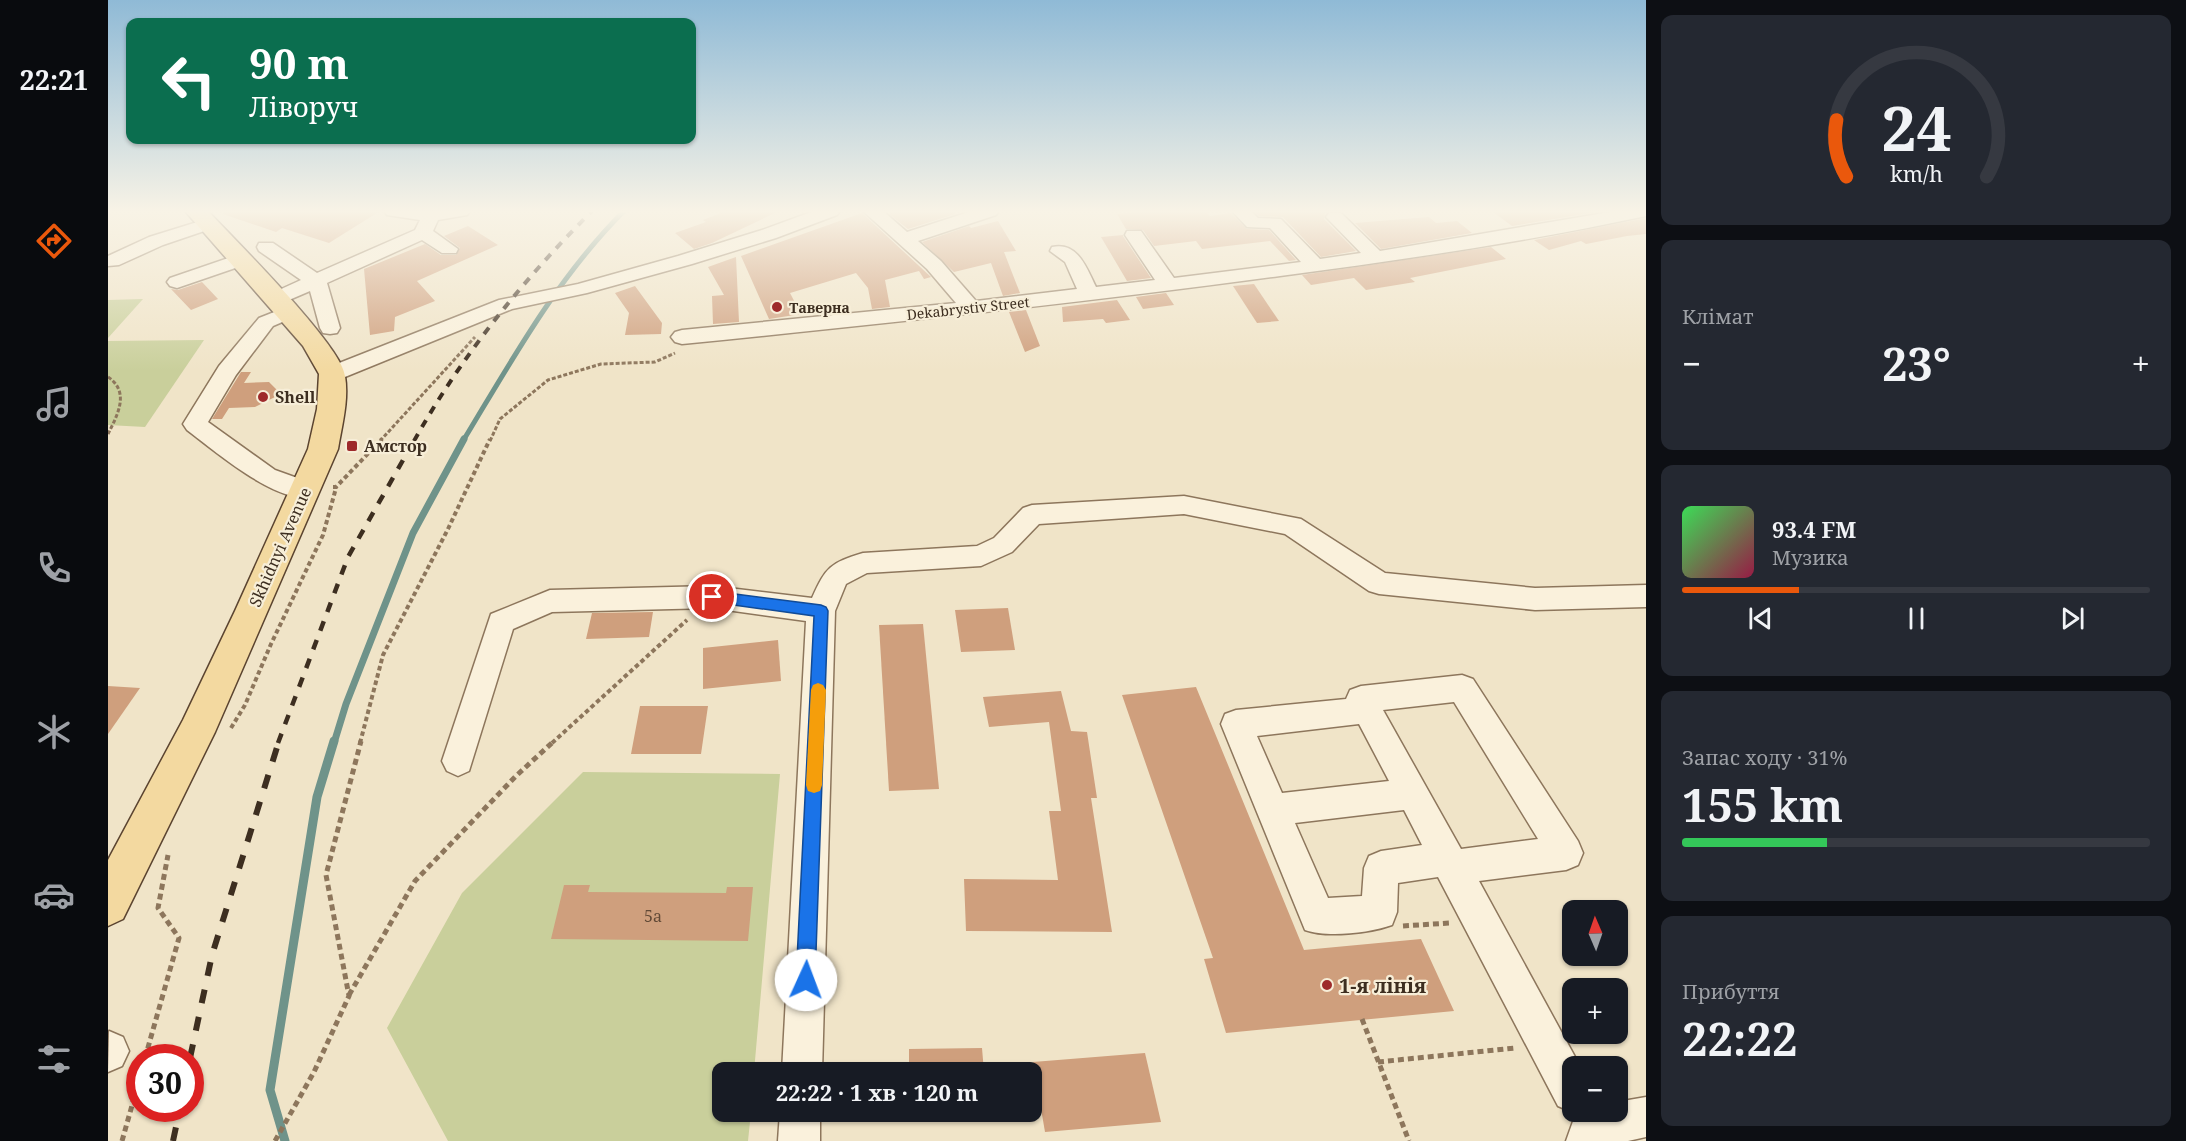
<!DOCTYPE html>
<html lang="uk">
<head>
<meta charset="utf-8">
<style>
	:root { --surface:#171b24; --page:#242831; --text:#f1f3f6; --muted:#9ea1a6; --line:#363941; --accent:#ea580c }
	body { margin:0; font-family:"Noto Serif",serif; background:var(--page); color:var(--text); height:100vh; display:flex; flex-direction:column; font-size:22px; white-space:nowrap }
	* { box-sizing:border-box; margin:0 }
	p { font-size:20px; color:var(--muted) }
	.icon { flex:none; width:33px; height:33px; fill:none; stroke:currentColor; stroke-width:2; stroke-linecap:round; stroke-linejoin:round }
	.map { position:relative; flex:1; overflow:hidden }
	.side { display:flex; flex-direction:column; gap:15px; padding:15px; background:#0d0f14; width:540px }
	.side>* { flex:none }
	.guide { position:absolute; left:18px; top:18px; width:570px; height:126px; border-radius:12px; box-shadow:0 2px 4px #0004; background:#0b6e4f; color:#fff; overflow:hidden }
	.needle { width:39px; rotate:358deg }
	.controls { position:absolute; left:1454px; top:900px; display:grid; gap:12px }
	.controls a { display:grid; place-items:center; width:66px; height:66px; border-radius:12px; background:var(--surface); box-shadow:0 2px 4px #0004; font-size:30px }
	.speed { position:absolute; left:18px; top:1044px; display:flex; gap:12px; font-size:30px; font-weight:700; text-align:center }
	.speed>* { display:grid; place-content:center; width:78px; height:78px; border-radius:50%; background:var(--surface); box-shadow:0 2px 4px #0004; line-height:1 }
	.speed .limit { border:9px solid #d22; background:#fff; color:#111 }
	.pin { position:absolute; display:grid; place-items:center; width:51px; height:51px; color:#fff; margin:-26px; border:3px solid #fff; border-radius:50%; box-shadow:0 2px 6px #0007 }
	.me { position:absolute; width:66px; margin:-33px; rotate:2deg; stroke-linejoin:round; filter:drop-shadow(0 0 4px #0008) }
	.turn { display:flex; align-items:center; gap:21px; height:126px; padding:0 24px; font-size:27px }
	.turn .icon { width:78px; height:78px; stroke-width:2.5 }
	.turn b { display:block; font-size:42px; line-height:51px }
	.big { font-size:45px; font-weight:700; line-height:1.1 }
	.side .card { flex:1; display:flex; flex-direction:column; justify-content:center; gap:9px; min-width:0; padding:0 21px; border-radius:12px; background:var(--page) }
	.side .dial { align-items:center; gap:0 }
	.dial svg { height:156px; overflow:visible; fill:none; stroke:var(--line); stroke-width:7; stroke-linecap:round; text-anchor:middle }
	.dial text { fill:var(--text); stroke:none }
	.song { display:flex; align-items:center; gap:18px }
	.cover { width:72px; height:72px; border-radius:9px; background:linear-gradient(135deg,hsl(130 70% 55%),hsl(340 70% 35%)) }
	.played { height:6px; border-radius:3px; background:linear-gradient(90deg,var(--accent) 25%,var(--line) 25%) }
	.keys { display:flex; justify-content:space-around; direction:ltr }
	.heat { display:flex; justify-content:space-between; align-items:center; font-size:33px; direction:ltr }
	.charge { height:9px; border-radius:4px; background:linear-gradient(90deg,#34c759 31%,var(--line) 0) }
	.trip { position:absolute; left:604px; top:1062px; width:330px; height:60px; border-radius:12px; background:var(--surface); box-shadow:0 2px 4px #0004; font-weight:700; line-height:60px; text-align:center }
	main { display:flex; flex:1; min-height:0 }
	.tabs { display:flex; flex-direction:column; width:108px; justify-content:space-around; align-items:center; background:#090b0e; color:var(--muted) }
	.tabs .icon { width:42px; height:42px }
	.tabs .selected { color:var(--accent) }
	.tabs b { font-size:27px; color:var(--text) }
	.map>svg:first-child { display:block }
	.green { fill:#c9cf9b }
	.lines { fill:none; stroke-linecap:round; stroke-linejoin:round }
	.stream-far2 { stroke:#6f938a; stroke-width:5 }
	.stream-far1 { stroke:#6f938a; stroke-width:7 }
	.stream { stroke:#6f938a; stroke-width:9 }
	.building { fill:#cf9f7d }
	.minor-casing { stroke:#8d765c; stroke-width:3 }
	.major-casing { stroke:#5b4430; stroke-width:3 }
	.path-far2 { stroke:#8d765c; stroke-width:3; stroke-dasharray:4 2; stroke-linecap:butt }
	.path-far1 { stroke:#8d765c; stroke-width:4; stroke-dasharray:4.5 3; stroke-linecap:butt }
	.path { stroke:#8d765c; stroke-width:5; stroke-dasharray:6 4; stroke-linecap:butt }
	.minor { fill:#faf1dc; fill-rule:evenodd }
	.major { fill:#f3d9a0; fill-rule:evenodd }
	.rail-far2 { stroke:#3d2e20; stroke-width:4; stroke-dasharray:8 8; stroke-linecap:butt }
	.rail-far1 { stroke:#3d2e20; stroke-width:4.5; stroke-dasharray:10 10; stroke-linecap:butt }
	.rail { stroke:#3d2e20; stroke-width:6; stroke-dasharray:14 14; stroke-linecap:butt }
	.route { fill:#1a73e8; stroke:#114b97; stroke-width:1.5 }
	.slow { fill:#f59e0b }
	.poi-dot { fill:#9e2a2b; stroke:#f7eed8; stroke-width:2 }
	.labels { text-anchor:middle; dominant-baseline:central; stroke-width:4.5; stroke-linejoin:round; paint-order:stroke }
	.far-poi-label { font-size:14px; font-weight:bold; fill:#3d2e20; stroke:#f7eed8; text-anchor:start }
	.far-street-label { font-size:14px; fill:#3d2e20; stroke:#f7eed8 }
	.poi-label { font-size:16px; font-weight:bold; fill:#3d2e20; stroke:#f7eed8; text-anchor:start }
	.street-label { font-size:16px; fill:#3d2e20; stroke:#f7eed8 }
	.near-number-label { font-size:16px; fill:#624a37 }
	.near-poi-label { font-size:20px; font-weight:bold; fill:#3d2e20; stroke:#f7eed8; text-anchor:start }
</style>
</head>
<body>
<main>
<nav class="tabs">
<b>22:21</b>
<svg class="icon selected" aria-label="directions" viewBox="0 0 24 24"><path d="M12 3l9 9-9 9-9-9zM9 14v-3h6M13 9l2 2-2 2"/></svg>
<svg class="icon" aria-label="music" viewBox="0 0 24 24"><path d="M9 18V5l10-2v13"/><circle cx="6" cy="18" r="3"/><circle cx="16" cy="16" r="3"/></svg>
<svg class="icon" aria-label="phone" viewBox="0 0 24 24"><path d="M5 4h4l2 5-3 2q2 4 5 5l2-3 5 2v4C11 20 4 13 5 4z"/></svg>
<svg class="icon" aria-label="climate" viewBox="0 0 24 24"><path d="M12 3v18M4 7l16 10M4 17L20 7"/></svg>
<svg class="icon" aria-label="car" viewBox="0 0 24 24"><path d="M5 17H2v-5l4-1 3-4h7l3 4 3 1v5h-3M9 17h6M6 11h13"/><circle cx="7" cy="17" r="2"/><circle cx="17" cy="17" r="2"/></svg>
<svg class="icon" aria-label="filters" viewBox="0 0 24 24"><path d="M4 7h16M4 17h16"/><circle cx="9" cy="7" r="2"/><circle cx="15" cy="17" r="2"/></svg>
</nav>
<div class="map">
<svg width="1538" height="1141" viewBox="0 0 1538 1141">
	<rect width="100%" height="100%" fill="#f0e4c8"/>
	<g class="green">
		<polygon points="35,299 0,338 0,300"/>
		<polygon points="96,340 37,427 0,425 0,341"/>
		<polygon points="475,772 672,774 646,1072 615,1072 615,1112 643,1112 640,1141 340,1141 279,1028 354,893"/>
	</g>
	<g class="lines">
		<path class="stream-far2" d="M355,441C404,360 449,278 516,211"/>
		<polyline class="stream-far1" points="226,743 238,704 305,533 356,439"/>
		<polyline class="stream" points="177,1141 162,1090 209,797 226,741"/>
	</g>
	<g class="building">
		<polygon points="115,211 272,211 221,243 174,228 168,232 115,214"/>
		<polygon points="613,211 671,211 604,243 586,249 567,233 598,222 595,220 613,213"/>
		<polygon points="788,211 844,211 847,214 800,229 781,214"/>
		<polygon points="1044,211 1097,211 1102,216 1123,213 1139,229 1161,230 1188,260 1181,261 1162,241 1094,249 1088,241 1046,246 1035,230 1018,229 1009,214"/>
		<polygon points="1146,211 1217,211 1216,219 1248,251 1213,257 1175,217 1151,216"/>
		<polygon points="1384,211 1494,211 1404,226"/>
		<polygon points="754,213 823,277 816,279 811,271 777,280 782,307 764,309 760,288 748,273 682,293 693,314 661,319 633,256"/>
		<polygon points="1321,217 1328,223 1349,221 1364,233 1273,249 1247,223"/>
		<polygon points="1538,218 1538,234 1519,236 1478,244 1473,241 1441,250 1426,240"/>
		<polygon points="890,221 908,251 896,252 912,293 895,296 883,263 846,272 814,242 861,226 863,228"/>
		<polygon points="360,226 390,245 309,281 327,301 287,317 286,331 262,335 256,269 317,244 333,255 348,255 352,248 336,236"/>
		<polygon points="1015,235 1015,236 1043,278 1019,281 993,237"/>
		<polygon points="1383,247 1398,259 1302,278 1307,282 1258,290 1246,278 1203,285 1194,275"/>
		<polygon points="628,257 631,322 605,324 604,296 616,295 600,267"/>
		<polygon points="94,282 110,299 83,310 63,289 70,290"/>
		<polygon points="1146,284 1171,321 1149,323 1125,286"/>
		<polygon points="527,286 554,323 553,334 517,335 521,313 507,293"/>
		<polygon points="1058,293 1066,305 1035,309 1028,297"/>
		<polygon points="1009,300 1022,320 998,323 995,319 955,322 954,307"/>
		<polygon points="918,310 932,346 917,352 901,312"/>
		<polygon points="133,372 143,372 136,383 161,382 173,394 147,407 121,408 114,419 104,419"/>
		<polygon points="900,608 907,650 853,652 847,610"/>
		<polygon points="545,612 541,637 478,639 484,613"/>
		<polygon points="815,624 831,789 781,791 771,625"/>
		<polygon points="670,640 673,681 595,689 595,648"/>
		<polygon points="0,686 32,688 0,734"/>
		<polygon points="1088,687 1196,950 1313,939 1346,1011 1118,1033 1096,959 1105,958 1014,695"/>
		<polygon points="953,691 963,731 979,732 989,798 983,798 1004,932 858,931 856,879 950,880 941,811 953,811 941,722 881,727 875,697"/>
		<polygon points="532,706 600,706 593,754 523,754"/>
		<polygon points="456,885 482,885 480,892 618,893 619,887 645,887 640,941 443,939"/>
		<polygon points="874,1048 876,1072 801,1072 801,1049"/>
		<polygon points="1037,1053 1053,1122 937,1132 925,1062"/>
	</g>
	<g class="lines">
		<defs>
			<g id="minor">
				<polygon points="276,211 362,211 359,215 330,220 325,231 350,249 348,253 334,253 314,240 219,283 232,328 229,333 222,334 215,333 212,328 202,291 174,303 160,303 157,299 160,295 193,280 151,251 149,247 151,243 165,243 209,273 307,230 312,220 279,215"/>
				<polygon points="706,211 732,211 729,215 668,238 584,264 479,293 404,309 232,379 224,381 216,379 213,374 216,369 391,300 470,284 570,256 654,230"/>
				<path d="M755,211H775L799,232L864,211H891L888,215L810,241L833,261L868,301L969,289L957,262L942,251L944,247C970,241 979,269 988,287L1047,280L1017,235L1019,231H1033L1066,278L1193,262L1162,228L1139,227L1124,211H1143L1150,218L1173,219L1212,259L1253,253L1218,217L1221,213H1233L1272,251L1508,211H1538V216C1417,242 1294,260 1172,276C973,303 774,324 574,344L567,342L563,337L567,332L574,330L848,303L819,269Z"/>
				<polygon points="99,219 105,220 108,224 105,228 55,245 11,265 0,266 0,256 41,237"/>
				<polygon points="132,254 139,256 142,260 139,264 69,288 62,286 59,282 62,278"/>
				<path d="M179,307L186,309L189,313L186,317L165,326L128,375L100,422L167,470L206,484L209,490L206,496C171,507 106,450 79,430L75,424L111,366L151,318Z"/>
				<path d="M1076,496L1193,519L1277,573L1427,588L1538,585V607L1427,610L1271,594L1261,591L1177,534L1076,514L931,524L904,552L873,566L759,573L738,584L727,611L714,1072H674L698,621L604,608L444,612L405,629L361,771L350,776L339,771L334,761L383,614L442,590L604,586L704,598C718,567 722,563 755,553L869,546L886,538L915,508L924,505Z"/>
				<path d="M1354,675L1365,679L1470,841L1475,853L1470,865L1458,870L1371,881L1472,1066H1464V1112L1450,1106L1330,877L1290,883L1289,912L1284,925C1262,933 1219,938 1197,930L1113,724L1117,714L1128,710L1238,699L1242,690L1253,686ZM1346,702L1430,839L1353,849L1275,710ZM1251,724L1281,781L1174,793L1149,736ZM1296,810L1314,845L1273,851L1261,856L1256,868L1254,896L1220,898L1187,823Z"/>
				<polygon points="1,1031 15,1037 21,1051 14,1066 0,1072"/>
				<polygon points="1538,1097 1538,1137 1520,1141 1458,1141 1468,1113 1509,1112 1509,1102"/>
				<polygon points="672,1112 712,1112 712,1141 670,1141"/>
			</g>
			<path id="major" d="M77,211H100C126,239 234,346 237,376C241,400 234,425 230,449L107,732L15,919L0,926V860L75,720L127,611L200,449L209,409L211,374L195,346Z"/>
		</defs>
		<use href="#minor" class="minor-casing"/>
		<use href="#major" class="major-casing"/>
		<g class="path-far2">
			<path d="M0,377C22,392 10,414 0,434"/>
			<polyline points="272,441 367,337"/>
			<polyline points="382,441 392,419 440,380 493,364 547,362 567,353"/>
		</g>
		<g class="path-far1">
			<polyline points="225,487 228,487 274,439"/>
			<polyline points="123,728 137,705 163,644 215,535 228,488"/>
			<polyline points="252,743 275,655 340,529 382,439"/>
			<polyline points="444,743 579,620"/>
		</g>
		<g class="path">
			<polyline points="1295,926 1342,923"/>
			<polyline points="241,995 307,881 408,776 446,741"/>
			<polyline points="1254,1019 1301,1141"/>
			<polyline points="37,1058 71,938 50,908 60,855"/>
			<polyline points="1270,1062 1407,1048"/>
			<polyline points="14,1141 32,1077"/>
			<polyline points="167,1141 206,1072 241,996 218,875 253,741"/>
		</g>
		<use href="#minor" class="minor"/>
		<use href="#major" class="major"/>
		<path class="rail-far2" d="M306,441C354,355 415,280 484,211"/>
		<polyline class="rail-far1" points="170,743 240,557 307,439"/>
		<g class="rail">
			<polyline points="82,1058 104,955 171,741"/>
			<polyline points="65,1141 72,1108"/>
		</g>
	</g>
	<linearGradient id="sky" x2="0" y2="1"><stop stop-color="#8fbad6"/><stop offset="0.57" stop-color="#f8f3e6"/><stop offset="1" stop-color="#f8f3e6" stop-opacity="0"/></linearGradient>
	<rect width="1538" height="371" fill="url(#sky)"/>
	<polygon class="route" points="604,591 713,605 718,607 720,611 707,980 704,987 698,990 691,987 688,980 706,616 604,602 599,601 597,597 599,593"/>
	<polygon class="slow" points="710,683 715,685 718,690 714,785 712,791 706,793 700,791 698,785 703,690 705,685"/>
	<g class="poi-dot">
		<circle cx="669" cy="307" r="6"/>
		<circle cx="155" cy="397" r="6"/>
		<rect x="238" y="440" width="12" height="12" rx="3"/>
		<circle cx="1219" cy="985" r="6"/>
	</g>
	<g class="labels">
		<g class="far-poi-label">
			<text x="681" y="307">Таверна</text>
		</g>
		<g class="far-street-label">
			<text transform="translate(860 308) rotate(-6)">Dekabrystiv Street</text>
		</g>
		<g class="poi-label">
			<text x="167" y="397">Shell</text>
			<text x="256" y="446">Амстор</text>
		</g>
		<g class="street-label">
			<text transform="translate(172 547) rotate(-66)">Skhidnyi Avenue</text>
		</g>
		<g class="near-number-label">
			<text x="545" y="916">5а</text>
		</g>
		<g class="near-poi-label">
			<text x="1231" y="985">1-я лінія</text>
		</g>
	</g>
</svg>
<div class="controls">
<a><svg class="needle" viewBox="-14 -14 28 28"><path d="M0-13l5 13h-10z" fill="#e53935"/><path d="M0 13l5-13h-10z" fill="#9ea1a6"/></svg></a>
<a>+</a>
<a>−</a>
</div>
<div class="speed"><div class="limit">30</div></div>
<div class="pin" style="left:604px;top:597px;background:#d93025"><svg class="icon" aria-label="arrive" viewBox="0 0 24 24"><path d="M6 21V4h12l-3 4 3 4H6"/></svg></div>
<svg class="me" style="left:698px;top:980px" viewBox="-20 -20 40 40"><circle r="19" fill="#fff"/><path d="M0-13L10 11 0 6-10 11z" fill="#1a73e8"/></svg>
<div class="trip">22:22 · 1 хв · 120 m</div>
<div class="guide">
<div class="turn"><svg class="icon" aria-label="left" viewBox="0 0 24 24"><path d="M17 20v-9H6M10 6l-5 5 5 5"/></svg><div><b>90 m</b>Ліворуч</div></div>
</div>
</div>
<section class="side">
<div class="card dial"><svg viewBox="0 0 100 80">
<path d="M14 69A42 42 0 1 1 86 69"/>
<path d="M14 69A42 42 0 0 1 9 40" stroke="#ea580c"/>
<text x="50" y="56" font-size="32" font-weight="700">24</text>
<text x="50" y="72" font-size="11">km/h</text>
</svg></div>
<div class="card"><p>Клімат</p>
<div class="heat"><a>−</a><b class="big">23°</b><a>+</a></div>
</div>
<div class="card">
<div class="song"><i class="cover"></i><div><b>93.4 FM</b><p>Музика</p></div></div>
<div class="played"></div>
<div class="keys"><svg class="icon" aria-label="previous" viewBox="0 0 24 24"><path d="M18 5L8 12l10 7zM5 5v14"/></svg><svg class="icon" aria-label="pause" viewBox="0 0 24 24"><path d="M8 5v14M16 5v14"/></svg><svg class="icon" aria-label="next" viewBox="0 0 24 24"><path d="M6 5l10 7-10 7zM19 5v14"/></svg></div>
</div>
<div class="card"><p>Запас ходу · 31%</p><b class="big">155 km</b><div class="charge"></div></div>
<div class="card"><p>Прибуття</p><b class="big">22:22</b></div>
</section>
</main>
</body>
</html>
